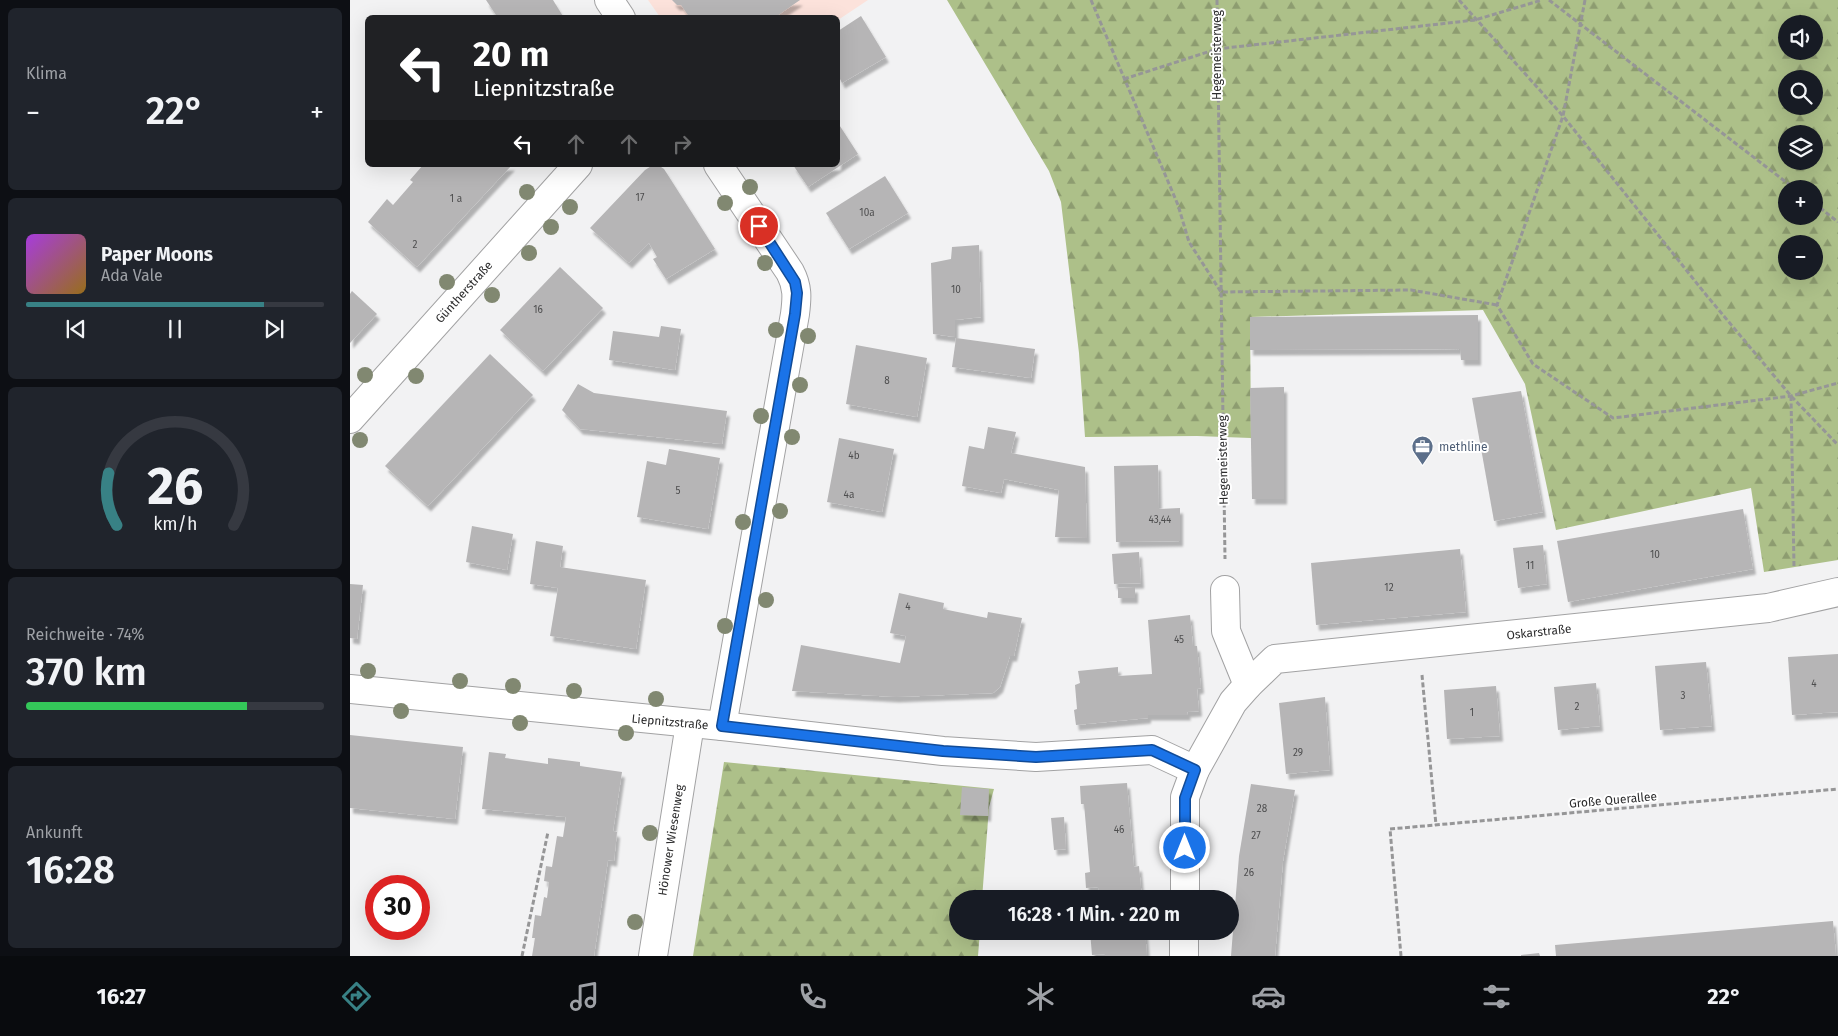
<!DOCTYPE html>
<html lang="de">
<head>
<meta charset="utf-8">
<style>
	:root { --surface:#171b24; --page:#20242c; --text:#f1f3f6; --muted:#9ea1a6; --line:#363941; --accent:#388185 }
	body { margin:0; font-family:"Fira Sans",sans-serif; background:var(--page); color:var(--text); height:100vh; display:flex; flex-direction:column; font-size:19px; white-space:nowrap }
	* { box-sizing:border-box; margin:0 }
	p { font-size:16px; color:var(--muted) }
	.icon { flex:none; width:28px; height:28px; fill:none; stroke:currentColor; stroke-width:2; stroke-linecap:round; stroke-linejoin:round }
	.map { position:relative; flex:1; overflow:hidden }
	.details { display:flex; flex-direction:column; gap:8px; padding:8px; background:#0d0f14; width:350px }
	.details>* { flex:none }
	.top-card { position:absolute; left:15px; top:15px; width:475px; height:152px; border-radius:8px; box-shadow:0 5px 20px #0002; background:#202124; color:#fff; overflow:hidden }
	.controls { position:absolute; left:1428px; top:15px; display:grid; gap:10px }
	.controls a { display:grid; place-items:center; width:45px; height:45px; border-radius:50%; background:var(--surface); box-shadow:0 5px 20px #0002; font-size:25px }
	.speed { position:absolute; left:15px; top:875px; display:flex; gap:10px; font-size:25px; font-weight:700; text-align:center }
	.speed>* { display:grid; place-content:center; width:65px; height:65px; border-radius:50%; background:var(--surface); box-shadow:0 5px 20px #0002; line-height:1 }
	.speed .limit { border:8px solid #d22; background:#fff; color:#111 }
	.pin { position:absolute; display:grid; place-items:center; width:42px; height:42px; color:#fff; margin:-21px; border:2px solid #fff; border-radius:50%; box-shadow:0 1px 5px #0007 }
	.me { position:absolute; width:55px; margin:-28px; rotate:0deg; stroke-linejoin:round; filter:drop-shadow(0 0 4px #0008) }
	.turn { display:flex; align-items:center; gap:18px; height:105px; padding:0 25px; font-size:22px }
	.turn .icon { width:65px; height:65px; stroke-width:2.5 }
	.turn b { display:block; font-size:35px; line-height:42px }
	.lanes { display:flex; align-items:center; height:48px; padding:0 25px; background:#0003; justify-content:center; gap:25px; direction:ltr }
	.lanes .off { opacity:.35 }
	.big { font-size:38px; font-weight:600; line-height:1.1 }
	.details .widget { flex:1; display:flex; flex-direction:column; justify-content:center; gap:8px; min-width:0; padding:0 18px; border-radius:8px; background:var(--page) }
	.details .dial { align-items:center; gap:0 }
	.dial svg { height:130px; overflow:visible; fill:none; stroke:var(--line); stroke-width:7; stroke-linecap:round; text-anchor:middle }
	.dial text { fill:var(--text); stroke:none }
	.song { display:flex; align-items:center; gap:15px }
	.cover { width:60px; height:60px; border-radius:8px; background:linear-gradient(135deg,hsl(280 70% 55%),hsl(40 70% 35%)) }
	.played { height:5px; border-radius:2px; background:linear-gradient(90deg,var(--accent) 80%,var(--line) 80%) }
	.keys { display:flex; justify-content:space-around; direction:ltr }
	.heat { display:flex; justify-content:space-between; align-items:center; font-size:28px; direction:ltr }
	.charge { height:8px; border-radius:4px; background:linear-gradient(90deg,#34c759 74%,var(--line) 0) }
	.trip { position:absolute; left:599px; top:890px; width:290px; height:50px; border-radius:25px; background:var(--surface); box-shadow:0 5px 20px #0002; font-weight:600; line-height:50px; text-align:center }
	.tabs { display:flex; height:80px; justify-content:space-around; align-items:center; background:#090b0e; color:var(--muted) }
	.tabs .icon { width:35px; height:35px }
	.tabs .active { color:var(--accent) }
	.tabs b { font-size:22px; color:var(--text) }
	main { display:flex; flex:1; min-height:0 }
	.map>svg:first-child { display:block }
	.education { fill:#fce2db }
	.forest { fill:url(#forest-firs); fill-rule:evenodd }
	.building { fill:#b6b5b6; filter:url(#shadow) }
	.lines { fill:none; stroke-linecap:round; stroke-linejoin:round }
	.minor-casing { stroke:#a2a2a3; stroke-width:30 }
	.path { stroke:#969697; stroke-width:3; stroke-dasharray:5 2.5; stroke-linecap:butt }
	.minor { stroke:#fff; stroke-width:28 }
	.tree { fill:#818871 }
	.route-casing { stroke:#114b97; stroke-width:12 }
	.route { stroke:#1a73e8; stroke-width:9 }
	.labels { text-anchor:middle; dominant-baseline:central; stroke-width:4; stroke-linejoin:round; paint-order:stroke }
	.number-label { font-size:10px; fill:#4e4e4f }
	.street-label { font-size:12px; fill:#2c2c2d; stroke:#fff }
	.service-label { font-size:12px; fill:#4e5e75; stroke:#fff; text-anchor:start }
</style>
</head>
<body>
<main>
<section class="details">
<div class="widget"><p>Klima</p>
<div class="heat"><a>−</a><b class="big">22°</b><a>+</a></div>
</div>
<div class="widget">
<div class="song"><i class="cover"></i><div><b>Paper Moons</b><p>Ada Vale</p></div></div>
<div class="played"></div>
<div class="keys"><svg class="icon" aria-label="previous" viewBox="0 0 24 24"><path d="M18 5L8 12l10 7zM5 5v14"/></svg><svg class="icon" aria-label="pause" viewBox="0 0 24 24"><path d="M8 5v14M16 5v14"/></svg><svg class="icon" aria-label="next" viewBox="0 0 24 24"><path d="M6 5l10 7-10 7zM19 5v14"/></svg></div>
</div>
<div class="widget dial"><svg viewBox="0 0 100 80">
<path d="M14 69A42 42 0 1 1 86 69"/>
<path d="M14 69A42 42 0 0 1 9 37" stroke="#388185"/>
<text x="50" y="56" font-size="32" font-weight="700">26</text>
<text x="50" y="72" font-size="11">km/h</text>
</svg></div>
<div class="widget"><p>Reichweite · 74%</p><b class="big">370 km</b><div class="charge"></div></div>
<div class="widget"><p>Ankunft</p><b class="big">16:28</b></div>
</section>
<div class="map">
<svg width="1488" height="956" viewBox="0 0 1488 956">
	<defs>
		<pattern id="forest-firs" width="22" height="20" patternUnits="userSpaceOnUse" patternTransform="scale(1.25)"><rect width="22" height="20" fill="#adc089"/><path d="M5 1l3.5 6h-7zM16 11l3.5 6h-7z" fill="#8d9c70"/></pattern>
		<filter id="shadow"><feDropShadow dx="3" dy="5.5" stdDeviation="1" flood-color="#0004"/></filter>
	</defs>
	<rect width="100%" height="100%" fill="#f2f2f3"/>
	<polygon class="education" points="298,0 518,0 488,20 488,18 310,17"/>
	<g class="forest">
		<path d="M597,0H1488V560L1414,572L1401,488L1206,530L1175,384L1133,310L900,317L901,438L847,436L735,437L729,353L711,202L699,171ZM1436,24H1464V51H1436ZM1436,79H1464V106H1436ZM1436,134H1464V161H1436ZM1436,189H1464V216H1436ZM1436,244H1464V271H1436Z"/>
		<polygon points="374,762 644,789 639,807 632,899 608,899 608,931 630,931 628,956 343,956"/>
	</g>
	<g class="building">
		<polygon points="136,0 203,0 214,18 148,18"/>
		<polygon points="322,0 450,0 424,18 340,18 331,5 327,5"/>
		<polygon points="511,16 536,57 492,83 488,75 488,31"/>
		<polygon points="488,123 508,154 458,187 443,165 488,165"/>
		<polygon points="73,165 162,165 67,267 18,222 37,199 43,205 63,182 60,180"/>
		<polygon points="303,165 308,165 314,169 365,249 316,279 303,259 307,257 299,243 279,263 240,228 295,170"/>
		<polygon points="535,176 558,213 499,249 476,213"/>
		<polygon points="629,245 631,317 605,320 605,337 583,334 581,263 601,259 602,247"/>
		<polygon points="210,267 253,308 193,371 150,330"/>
		<polygon points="2,291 27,314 0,343 0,294"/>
		<polygon points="1128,315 1128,360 1111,360 1110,349 900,350 900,317"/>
		<polygon points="311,326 331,329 325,370 259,360 263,331 309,337"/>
		<polygon points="606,338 685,349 681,378 602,367"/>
		<polygon points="506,345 577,358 567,417 496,404"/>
		<polygon points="140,354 183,395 78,506 35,466"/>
		<polygon points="228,384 244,393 377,411 372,444 230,429 212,410"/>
		<polygon points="934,387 934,499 902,499 900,388"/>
		<polygon points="1171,391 1193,512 1144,521 1122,398"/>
		<polygon points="638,427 666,432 661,453 735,467 737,538 705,537 709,490 654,479 651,493 612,486 619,446 634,449"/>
		<polygon points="489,438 544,449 532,512 477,502"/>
		<polygon points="319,449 370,458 358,529 287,517 297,461 316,465"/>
		<polygon points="808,465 809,509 830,508 830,541 766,542 764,466"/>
		<polygon points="1393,509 1403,569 1218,602 1207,541"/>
		<polygon points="122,526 163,534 157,570 116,562"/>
		<polygon points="186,541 213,546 210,567 296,580 286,649 200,636 208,588 180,584"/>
		<polygon points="1193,545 1197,584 1168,588 1163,548"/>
		<polygon points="1110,549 1116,612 966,625 961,563"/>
		<polygon points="789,552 791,583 764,584 762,554"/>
		<polygon points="0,584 13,585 7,639 0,638"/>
		<polygon points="785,587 785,598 768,598 768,588"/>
		<polygon points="549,593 594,603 593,609 637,618 638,612 672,618 664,656 660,656 650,687 643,693 546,697 442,691 451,645 550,663 556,636 540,633"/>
		<polygon points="840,615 843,646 847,646 851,688 847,689 849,711 837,712 838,715 798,715 798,718 726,725 724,710 727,709 725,685 730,683 728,671 768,667 768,676 802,674 798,620"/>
		<polygon points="1488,654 1488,712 1442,715 1438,657"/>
		<polygon points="1356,662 1362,726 1310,730 1305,666"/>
		<polygon points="1246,683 1250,726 1208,730 1204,687"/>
		<polygon points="1146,686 1150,736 1097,739 1094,690"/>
		<polygon points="975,697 980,770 936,774 929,703"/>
		<polygon points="0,735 113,747 105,819 0,808"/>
		<polygon points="139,752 156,754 155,758 198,764 198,758 230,762 230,766 272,772 263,831 267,832 264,861 258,860 244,956 182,956 185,938 182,938 185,915 191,916 194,897 197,898 199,882 194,881 196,866 202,867 207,836 213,837 216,817 132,809"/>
		<polygon points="777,783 784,867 789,866 792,899 750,899 748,887 736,888 735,873 740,872 734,804 731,804 730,786"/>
		<polygon points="901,784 945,790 933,861 925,956 881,956 889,856"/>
		<polygon points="612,787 639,789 638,816 610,815"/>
		<polygon points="714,817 716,849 704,850 701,818"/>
		<polygon points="1483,921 1486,956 1206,956 1205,945"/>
		<polygon points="740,931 795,931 797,956 755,956 755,954 742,955"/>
		<polygon points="1189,953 1190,956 1171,956 1171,955"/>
	</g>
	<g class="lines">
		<defs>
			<g id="minor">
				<polyline points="259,0 271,18"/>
				<path d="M368,165L440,272C448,287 447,298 445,314L372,726"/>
				<polyline points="0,419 228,165"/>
				<polyline points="875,590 876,631 898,685"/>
				<polyline points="0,689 372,726 593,751 686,757 802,750 845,770"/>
				<polyline points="835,899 835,797 845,770 883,702 898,685 925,659 1418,608 1488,592"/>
				<polyline points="303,956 340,724"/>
				<polyline points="834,956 834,931"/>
			</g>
		</defs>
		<use href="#minor" class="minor-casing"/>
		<g class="path">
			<polyline points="741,0 828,205 839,242 871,292 1061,290 1147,305"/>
			<polyline points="867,0 875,559"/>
			<polyline points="1109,0 1213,116 1357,296 1441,396 1488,445"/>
			<polyline points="1199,0 1445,189"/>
			<polyline points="1235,0 1213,116 1147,305 1183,364 1263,418 1441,396 1488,383"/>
			<polyline points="774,79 867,49 1125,20 1192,0"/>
			<polyline points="1464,203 1488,222"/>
			<polyline points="1441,396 1444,567"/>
			<polyline points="1072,675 1086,825"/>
			<polyline points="172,956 198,832"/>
			<polyline points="1051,956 1040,829 1488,789"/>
		</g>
		<use href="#minor" class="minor"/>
	</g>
	<g class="tree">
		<circle cx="400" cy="187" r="8"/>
		<circle cx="177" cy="192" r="8"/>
		<circle cx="375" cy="203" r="8"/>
		<circle cx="220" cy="207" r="8"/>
		<circle cx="201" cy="227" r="8"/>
		<circle cx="179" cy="253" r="8"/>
		<circle cx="415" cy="263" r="8"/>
		<circle cx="97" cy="282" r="8"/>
		<circle cx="142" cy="295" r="8"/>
		<circle cx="426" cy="330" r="8"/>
		<circle cx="458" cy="336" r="8"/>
		<circle cx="15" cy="375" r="8"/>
		<circle cx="66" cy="376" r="8"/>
		<circle cx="450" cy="385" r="8"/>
		<circle cx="411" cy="416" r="8"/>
		<circle cx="442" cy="437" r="8"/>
		<circle cx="10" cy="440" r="8"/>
		<circle cx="430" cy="511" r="8"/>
		<circle cx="393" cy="522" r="8"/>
		<circle cx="416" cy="600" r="8"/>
		<circle cx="375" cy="626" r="8"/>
		<circle cx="18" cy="671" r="8"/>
		<circle cx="110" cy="681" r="8"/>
		<circle cx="163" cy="686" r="8"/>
		<circle cx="224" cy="691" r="8"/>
		<circle cx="306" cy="699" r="8"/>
		<circle cx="51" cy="711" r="8"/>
		<circle cx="170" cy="723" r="8"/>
		<circle cx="276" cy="733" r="8"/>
		<circle cx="300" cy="833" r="8"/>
		<circle cx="285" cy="922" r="8"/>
	</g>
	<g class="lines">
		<defs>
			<polyline id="route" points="409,226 445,282 447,293 445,314 372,726 593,751 686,757 802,750 845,770 835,798 835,848"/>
		</defs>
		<use href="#route" class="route-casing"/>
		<use href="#route" class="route"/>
	</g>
	<defs>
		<symbol id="office-pin" viewBox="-11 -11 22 30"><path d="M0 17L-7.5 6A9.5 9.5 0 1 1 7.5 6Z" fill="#5c6f8a" stroke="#fff"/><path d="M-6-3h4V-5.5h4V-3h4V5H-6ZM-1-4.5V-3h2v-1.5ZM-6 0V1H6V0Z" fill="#fff"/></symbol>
	</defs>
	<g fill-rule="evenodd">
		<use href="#office-pin" x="1060" y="434" width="25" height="34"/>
	</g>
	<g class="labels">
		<g class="number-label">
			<text x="290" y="198">17</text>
			<text x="106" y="199">1 a</text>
			<text x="517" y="213">10a</text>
			<text x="65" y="245">2</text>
			<text x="606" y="290">10</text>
			<text x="188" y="310">16</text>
			<text x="537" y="381">8</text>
			<text x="504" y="456">4b</text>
			<text x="328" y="491">5</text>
			<text x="499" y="495">4a</text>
			<text x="810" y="520">43,44</text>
			<text x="1305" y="555">10</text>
			<text x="1180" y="566">11</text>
			<text x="1039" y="588">12</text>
			<text x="558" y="607">4</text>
			<text x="829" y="640">45</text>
			<text x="1464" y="684">4</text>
			<text x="1333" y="696">3</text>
			<text x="1227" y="707">2</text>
			<text x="1122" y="713">1</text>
			<text x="948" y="753">29</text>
			<text x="912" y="809">28</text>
			<text x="769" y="830">46</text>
			<text x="906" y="836">27</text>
			<text x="899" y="873">26</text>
		</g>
		<g class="street-label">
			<text transform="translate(867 55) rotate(-90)">Hegemeisterweg</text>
			<text transform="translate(114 292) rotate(-48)">Güntherstraße</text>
			<text transform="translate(873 460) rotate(-91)">Hegemeisterweg</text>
			<text transform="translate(1189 632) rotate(-6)">Oskarstraße</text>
			<text transform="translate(320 722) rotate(5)">Liepnitzstraße</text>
			<text transform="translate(1263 800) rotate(-5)">Große Querallee</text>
			<text transform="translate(321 840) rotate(-81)">Hönower Wiesenweg</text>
		</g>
		<g class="service-label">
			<text x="1089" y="447">methline</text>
		</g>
	</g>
</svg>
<div class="controls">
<a><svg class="icon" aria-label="sound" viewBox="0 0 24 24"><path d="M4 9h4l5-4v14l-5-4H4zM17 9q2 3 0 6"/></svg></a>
<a><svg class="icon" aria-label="search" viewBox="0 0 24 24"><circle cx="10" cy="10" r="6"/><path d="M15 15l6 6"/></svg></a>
<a><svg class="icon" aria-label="layers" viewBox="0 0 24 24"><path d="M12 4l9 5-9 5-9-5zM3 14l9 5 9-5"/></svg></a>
<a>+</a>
<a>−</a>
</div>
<div class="speed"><div class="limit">30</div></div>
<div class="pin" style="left:409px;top:226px;background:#d93025"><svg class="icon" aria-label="arrive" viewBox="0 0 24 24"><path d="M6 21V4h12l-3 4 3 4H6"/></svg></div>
<svg class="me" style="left:835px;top:848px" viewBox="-20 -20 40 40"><circle r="17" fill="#1a73e8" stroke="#fff" stroke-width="3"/><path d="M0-11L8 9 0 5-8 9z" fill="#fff"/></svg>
<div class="trip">16:28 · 1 Min. · 220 m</div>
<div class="top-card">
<div class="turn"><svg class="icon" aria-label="left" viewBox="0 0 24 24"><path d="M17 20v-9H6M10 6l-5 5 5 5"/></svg><div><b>20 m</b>Liepnitzstraße</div></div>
<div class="lanes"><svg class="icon" aria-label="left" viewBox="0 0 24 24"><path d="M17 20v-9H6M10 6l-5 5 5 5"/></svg><svg class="icon off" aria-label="ahead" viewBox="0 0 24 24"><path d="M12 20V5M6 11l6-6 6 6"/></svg><svg class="icon off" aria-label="ahead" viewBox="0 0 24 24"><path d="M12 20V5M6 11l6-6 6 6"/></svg><svg class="icon off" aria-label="right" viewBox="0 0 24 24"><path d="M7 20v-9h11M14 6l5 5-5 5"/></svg></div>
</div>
</div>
</main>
<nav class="tabs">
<b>16:27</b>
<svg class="icon active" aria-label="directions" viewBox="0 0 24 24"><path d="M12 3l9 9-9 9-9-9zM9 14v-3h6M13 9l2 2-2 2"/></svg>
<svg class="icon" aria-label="music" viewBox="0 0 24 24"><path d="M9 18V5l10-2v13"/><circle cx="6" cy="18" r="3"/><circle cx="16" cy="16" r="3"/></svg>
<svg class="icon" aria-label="phone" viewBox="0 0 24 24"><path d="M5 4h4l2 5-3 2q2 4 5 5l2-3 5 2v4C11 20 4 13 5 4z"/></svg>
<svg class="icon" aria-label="climate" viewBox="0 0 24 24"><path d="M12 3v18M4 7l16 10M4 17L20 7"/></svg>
<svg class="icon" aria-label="car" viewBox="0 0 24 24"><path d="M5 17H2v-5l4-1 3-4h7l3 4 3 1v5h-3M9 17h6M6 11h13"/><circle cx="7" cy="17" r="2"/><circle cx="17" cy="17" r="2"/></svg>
<svg class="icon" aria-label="filters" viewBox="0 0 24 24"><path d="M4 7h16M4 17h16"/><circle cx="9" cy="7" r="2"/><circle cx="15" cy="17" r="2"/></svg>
<b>22°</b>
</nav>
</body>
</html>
